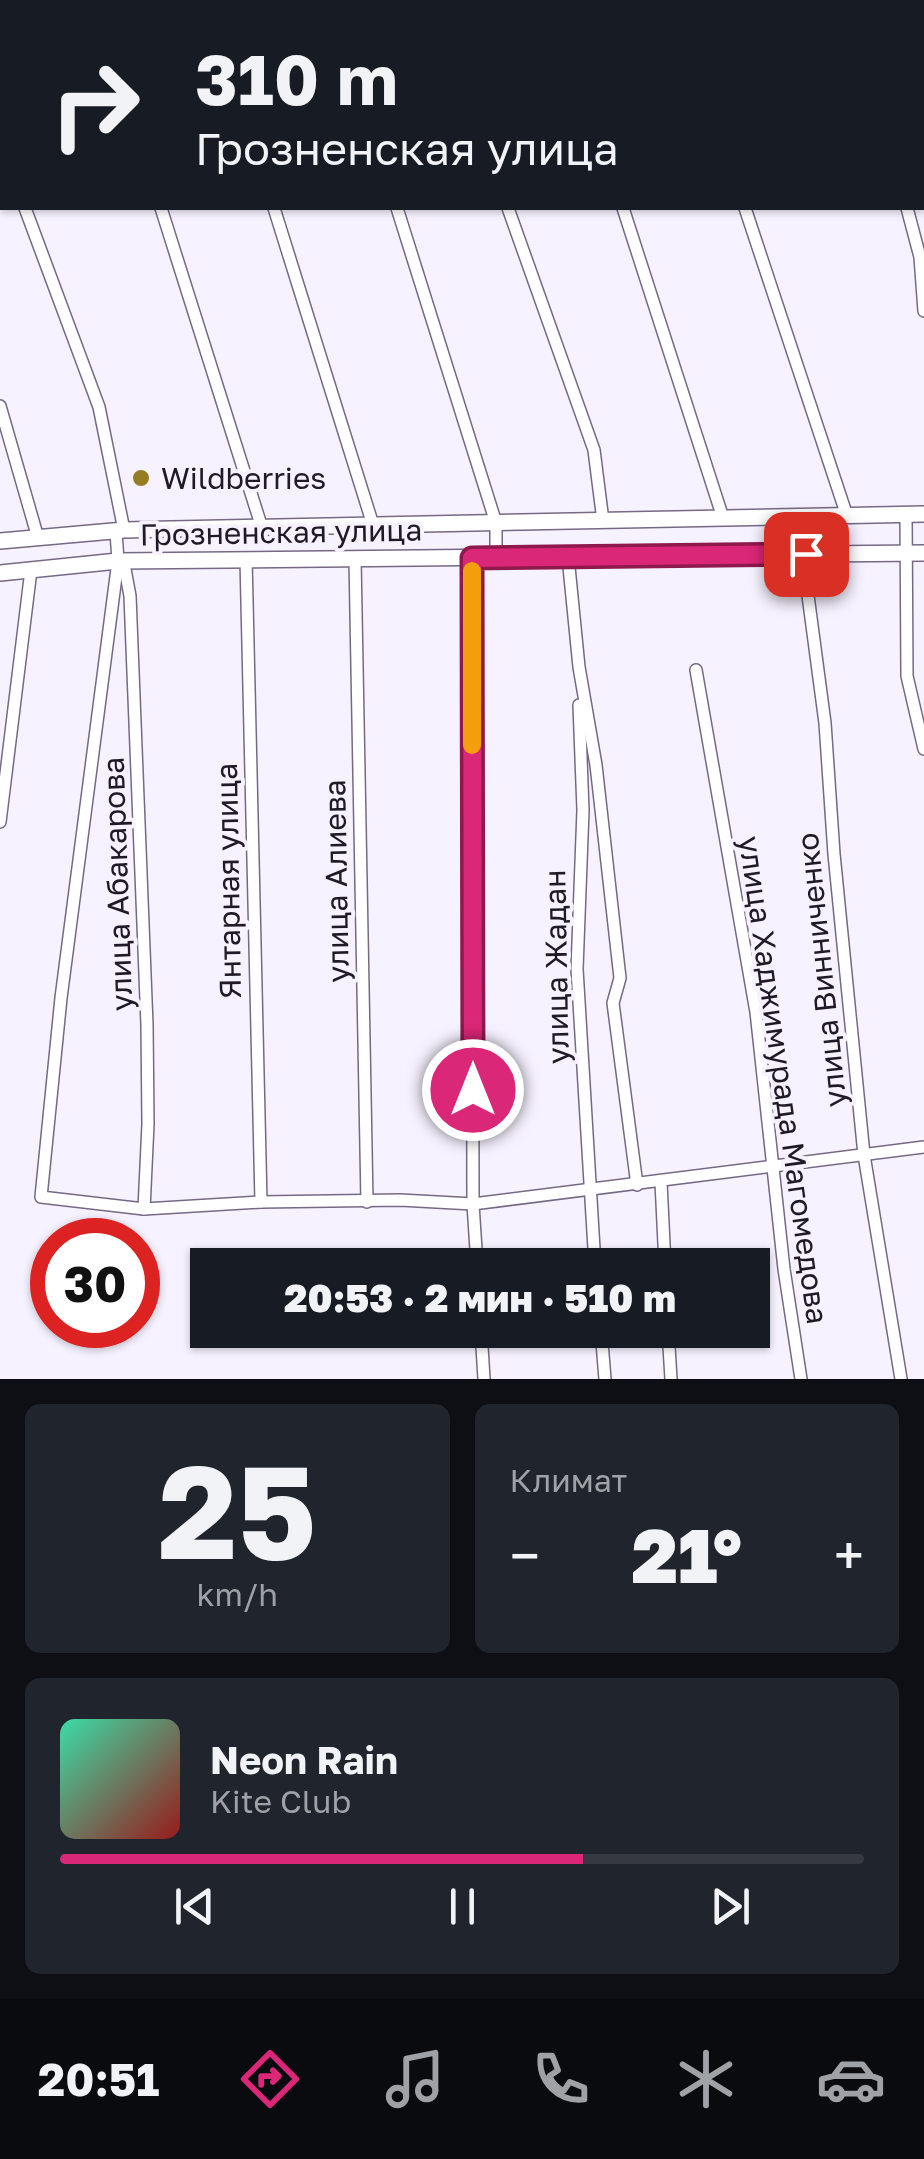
<!DOCTYPE html>
<html lang="ru">
<head>
<meta charset="utf-8">
<style>
	:root { --surface:#171b24; --page:#20242c; --text:#f1f3f6; --muted:#9ea1a6; --line:#363941; --accent:#db2777 }
	body { margin:0; font-family:"Golos Text",sans-serif; background:var(--page); color:var(--text); height:100vh; display:flex; flex-direction:column; font-size:38px; white-space:nowrap }
	* { box-sizing:border-box; margin:0 }
	p { font-size:32px; color:var(--muted) }
	.icon { flex:none; width:55px; height:55px; fill:none; stroke:currentColor; stroke-width:2; stroke-linecap:round; stroke-linejoin:round }
	.map { position:relative; height:1379px; overflow:hidden }
	.details { display:flex; flex-direction:column; gap:25px; padding:25px; background:#0d0f14; flex:1 }
	.details>* { flex:none }
	.hud { position:absolute; left:0px; top:0px; width:925px; height:210px; box-shadow:0 2px 8px #0004; background:#171b24; color:var(--text); overflow:hidden }
	.speed { position:absolute; left:30px; top:1218px; display:flex; gap:20px; font-size:50px; font-weight:700; text-align:center }
	.speed>* { display:grid; place-content:center; width:130px; height:130px; border-radius:50%; background:var(--surface); box-shadow:0 2px 8px #0004; line-height:1 }
	.speed .limit { border:15px solid #d22; background:#fff; color:#111 }
	.pin { position:absolute; display:grid; place-items:center; width:85px; height:85px; color:#fff; margin:-42px; border-radius:20px; box-shadow:0 5px 15px #0006 }
	.me { position:absolute; width:110px; margin:-55px; rotate:0deg; stroke-linejoin:round; filter:drop-shadow(0 0 8px #0008) }
	.turn { display:flex; align-items:center; gap:35px; height:210px; padding:0 30px; font-size:45px }
	.turn .icon { width:130px; height:130px; stroke-width:2.5 }
	.turn b { display:block; font-size:70px; line-height:85px }
	.big { font-size:75px; font-weight:800; line-height:1.1 }
	.details .tile { flex:1; display:flex; flex-direction:column; justify-content:center; gap:15px; min-width:0; padding:0 35px; border-radius:15px; background:var(--page) }
	.details .dial { align-items:center; gap:0 }
	.dial b { font-size:130px; line-height:1 }
	.song { display:flex; align-items:center; gap:30px }
	.cover { width:120px; height:120px; border-radius:15px; background:linear-gradient(135deg,hsl(160 70% 55%),hsl(0 70% 35%)) }
	.played { height:10px; border-radius:5px; background:linear-gradient(90deg,var(--accent) 65%,var(--line) 65%) }
	.keys { display:flex; justify-content:space-around; direction:ltr }
	.heat { display:flex; justify-content:space-between; align-items:center; font-size:55px; direction:ltr }
	.details .tiles { flex:1; display:grid; gap:25px; grid-template-columns:1fr 1fr }
	.tile:last-child { grid-column:span 2 }
	.trip { position:absolute; left:190px; top:1248px; width:580px; height:100px; border-radius:0px; background:var(--surface); box-shadow:0 2px 8px #0004; font-weight:800; line-height:100px; text-align:center }
	.dock { display:flex; height:160px; justify-content:space-around; align-items:center; background:#090b0e; color:var(--muted) }
	.dock .icon { width:70px; height:70px }
	.dock .on { color:var(--accent) }
	.dock b { font-size:45px; color:var(--text) }
	.map>svg:first-child { display:block }
	.lines { fill:none; stroke-linecap:round; stroke-linejoin:round }
	.street-casing { stroke:#756986; stroke-width:14 }
	.secondary-casing { stroke:#756986; stroke-width:18 }
	.street { stroke:#fff; stroke-width:11 }
	.secondary { stroke:#fff; stroke-width:15 }
	.route-casing { stroke:#8e194d; stroke-width:25 }
	.route { stroke:#db2777; stroke-width:18 }
	.slow { stroke:#f59e0b; stroke-width:18 }
	.poi-dot { fill:#967c23; stroke:#f7f2ff; stroke-width:4 }
	.labels { text-anchor:middle; dominant-baseline:central; stroke-width:8; stroke-linejoin:round; paint-order:stroke }
	.poi-label { font-size:30px; fill:#1f1a25; stroke:#f7f2ff; text-anchor:start }
	.street-label { font-size:30px; fill:#1f1a25; stroke:#f7f2ff }
</style>
</head>
<body>
<div class="map">
<svg width="924" height="1379" viewBox="0 0 924 1379">
	<rect width="100%" height="100%" fill="#f7f2ff"/>
	<g class="lines">
		<defs>
			<g id="street">
				<polyline points="90,0 90,2"/>
				<polyline points="209,0 210,2"/>
				<polyline points="331,0 332,2"/>
				<polyline points="452,0 452,2"/>
				<polyline points="557,0 558,2"/>
				<polyline points="677,0 678,2"/>
				<polyline points="833,0 834,2"/>
				<polyline points="282,2 289,0"/>
				<polyline points="0,98 2,97"/>
				<polyline points="0,135 2,143"/>
				<polyline points="25,208 99,407 124,530"/>
				<polyline points="161,208 262,528"/>
				<polyline points="274,208 373,525"/>
				<polyline points="397,208 496,523 496,557"/>
				<polyline points="508,208 594,450 603,521"/>
				<polyline points="623,208 723,518"/>
				<polyline points="745,208 847,516"/>
				<polyline points="907,208 920,257 924,311"/>
				<polyline points="0,406 38,538"/>
				<polyline points="906,514 907,676 924,749"/>
				<polyline points="116,532 118,561 61,998 41,1197 144,1209 261,1202 400,1200 473,1204 924,1147"/>
				<polyline points="806,555 805,573 825,723 834,854 864,1155 901,1379"/>
				<polyline points="568,557 579,667 596,765 620,978 613,1003 637,1185"/>
				<polyline points="472,558 473,1204 477,1265"/>
				<polyline points="246,559 261,1202"/>
				<polyline points="355,559 367,1202"/>
				<polyline points="118,561 125,569 130,596 147,1025 148,1124 144,1209"/>
				<polyline points="696,670 756,1012 784,1269 801,1379"/>
				<polyline points="579,705 583,810 577,969 595,1265"/>
				<polyline points="0,822 31,570"/>
				<polyline points="661,1182 665,1265"/>
				<polyline points="481,1330 484,1379"/>
				<polyline points="601,1330 605,1379"/>
				<polyline points="668,1330 671,1379"/>
			</g>
			<g id="secondary">
				<polyline points="0,541 124,530 924,514"/>
				<polyline points="0,573 118,561 924,553"/>
			</g>
		</defs>
		<use href="#street" class="street-casing"/>
		<use href="#secondary" class="secondary-casing"/>
		<use href="#street" class="street"/>
		<use href="#secondary" class="secondary"/>
	</g>
	<g class="lines">
		<defs>
			<polyline id="route" points="473,1090 472,558 806,554"/>
		</defs>
		<use href="#route" class="route-casing"/>
		<use href="#route" class="route"/>
		<polyline class="slow" points="472,571 472,745"/>
	</g>
	<circle class="poi-dot" cx="141" cy="478" r="10"/>
	<g class="labels">
		<g class="poi-label">
			<text x="161" y="478">Wildberries</text>
		</g>
		<g class="street-label">
			<text transform="translate(281 532) rotate(-1)">Грозненская улица</text>
			<text transform="translate(228 881) rotate(-91)">Янтарная улица</text>
			<text transform="translate(336 881) rotate(-91)">улица Алиева</text>
			<text transform="translate(117 884) rotate(-92)">улица Абакарова</text>
			<text transform="translate(556 967) rotate(-91)">улица Жадан</text>
			<text transform="translate(821 970) rotate(-96)">улица Винниченко</text>
			<text transform="translate(784 1080) rotate(82)">улица Хаджимурада Магомедова</text>
		</g>
	</g>
</svg>
<div class="speed"><div class="limit">30</div></div>
<div class="pin" style="left:806px;top:554px;background:#d93025"><svg class="icon" aria-label="arrive" viewBox="0 0 24 24"><path d="M6 21V4h12l-3 4 3 4H6"/></svg></div>
<svg class="me" style="left:473px;top:1090px" viewBox="-20 -20 40 40"><circle r="17" fill="#db2777" stroke="#fff" stroke-width="3"/><path d="M0-11L8 9 0 5-8 9z" fill="#fff"/></svg>
<div class="trip">20:53 · 2 мин · 510 m</div>
<div class="hud">
<div class="turn"><svg class="icon" aria-label="right" viewBox="0 0 24 24"><path d="M7 20v-9h11M14 6l5 5-5 5"/></svg><div><b>310 m</b>Грозненская улица</div></div>
</div>
</div>
<section class="details">
<div class="tiles">
<div class="tile dial"><b>25</b><p>km/h</p></div>
<div class="tile"><p>Климат</p>
<div class="heat"><a>−</a><b class="big">21°</b><a>+</a></div>
</div>
<div class="tile">
<div class="song"><i class="cover"></i><div><b>Neon Rain</b><p>Kite Club</p></div></div>
<div class="played"></div>
<div class="keys"><svg class="icon" aria-label="previous" viewBox="0 0 24 24"><path d="M18 5L8 12l10 7zM5 5v14"/></svg><svg class="icon" aria-label="pause" viewBox="0 0 24 24"><path d="M8 5v14M16 5v14"/></svg><svg class="icon" aria-label="next" viewBox="0 0 24 24"><path d="M6 5l10 7-10 7zM19 5v14"/></svg></div>
</div>
</div>
</section>
<nav class="dock">
<b>20:51</b>
<svg class="icon on" aria-label="directions" viewBox="0 0 24 24"><path d="M12 3l9 9-9 9-9-9zM9 14v-3h6M13 9l2 2-2 2"/></svg>
<svg class="icon" aria-label="music" viewBox="0 0 24 24"><path d="M9 18V5l10-2v13"/><circle cx="6" cy="18" r="3"/><circle cx="16" cy="16" r="3"/></svg>
<svg class="icon" aria-label="phone" viewBox="0 0 24 24"><path d="M5 4h4l2 5-3 2q2 4 5 5l2-3 5 2v4C11 20 4 13 5 4z"/></svg>
<svg class="icon" aria-label="climate" viewBox="0 0 24 24"><path d="M12 3v18M4 7l16 10M4 17L20 7"/></svg>
<svg class="icon" aria-label="car" viewBox="0 0 24 24"><path d="M5 17H2v-5l4-1 3-4h7l3 4 3 1v5h-3M9 17h6M6 11h13"/><circle cx="7" cy="17" r="2"/><circle cx="17" cy="17" r="2"/></svg>
</nav>
</body>
</html>
